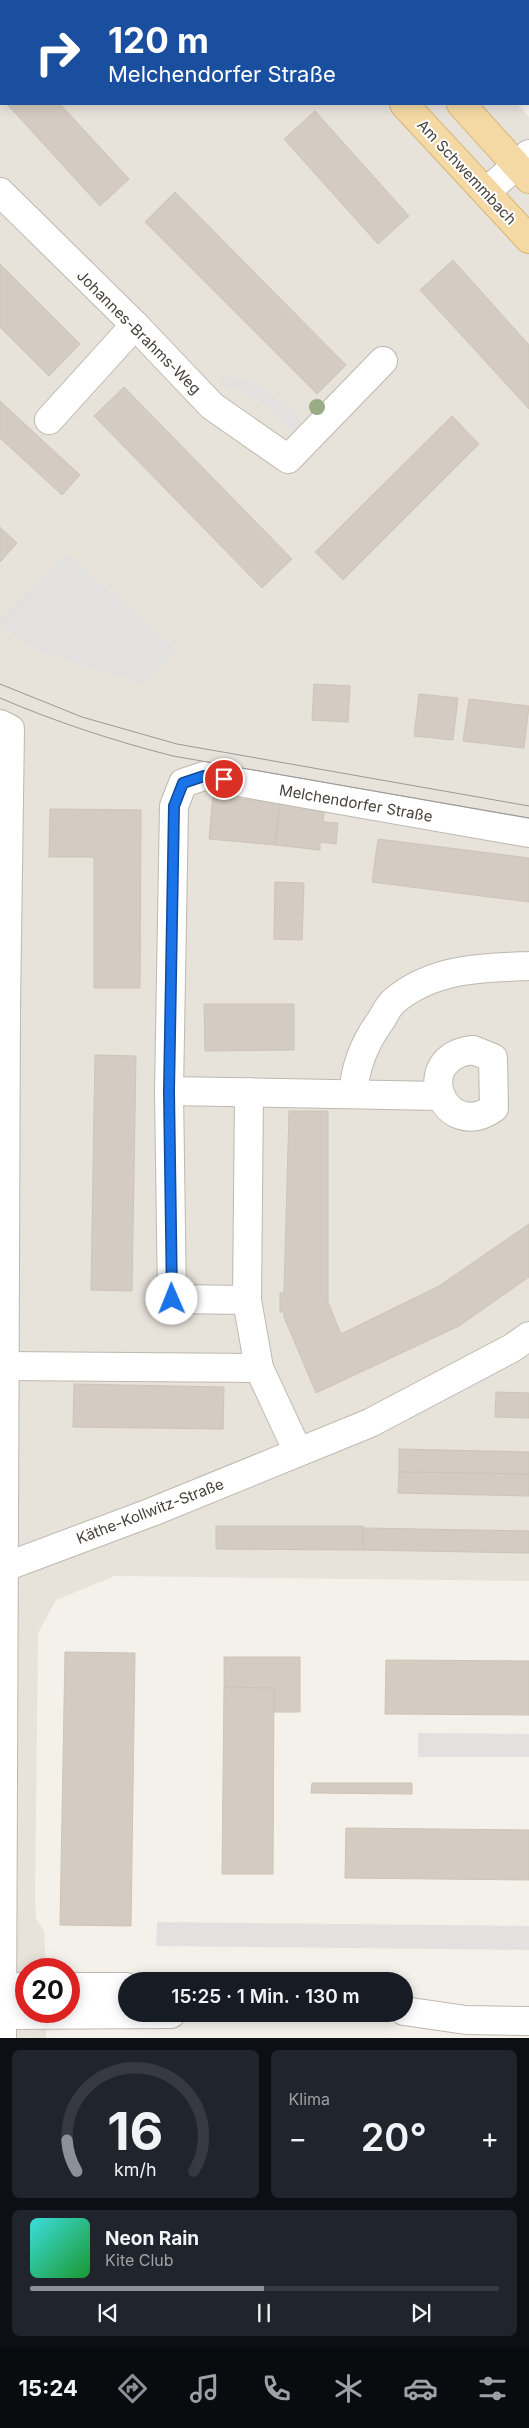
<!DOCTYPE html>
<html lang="de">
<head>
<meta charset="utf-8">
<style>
	:root { --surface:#171b24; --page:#20242c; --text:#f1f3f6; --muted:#9ea1a6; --line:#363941; --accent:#8c9099 }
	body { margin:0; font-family:Inter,sans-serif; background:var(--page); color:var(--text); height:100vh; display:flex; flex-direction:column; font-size:19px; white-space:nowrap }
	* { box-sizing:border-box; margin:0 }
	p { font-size:16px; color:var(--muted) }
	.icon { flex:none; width:28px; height:28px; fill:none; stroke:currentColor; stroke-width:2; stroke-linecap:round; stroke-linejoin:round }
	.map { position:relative; height:2038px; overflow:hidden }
	.side { display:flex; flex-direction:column; gap:12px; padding:12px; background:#0d0f14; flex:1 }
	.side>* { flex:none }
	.banner { position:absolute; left:0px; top:0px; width:530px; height:105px; box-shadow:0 2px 12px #0003; background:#1a4fa0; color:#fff; overflow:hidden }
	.speed { position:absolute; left:15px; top:1958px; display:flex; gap:10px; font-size:25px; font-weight:700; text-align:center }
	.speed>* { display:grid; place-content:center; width:65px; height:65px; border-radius:50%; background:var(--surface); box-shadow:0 2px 12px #0003; line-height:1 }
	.speed .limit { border:8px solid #d22; background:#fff; color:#111 }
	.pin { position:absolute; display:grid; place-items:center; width:42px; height:42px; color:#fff; margin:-21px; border:2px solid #fff; border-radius:50%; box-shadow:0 1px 5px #0007 }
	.me { position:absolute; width:55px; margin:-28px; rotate:359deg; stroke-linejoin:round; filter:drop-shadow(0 0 4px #0008) }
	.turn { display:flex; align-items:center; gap:18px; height:105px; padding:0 25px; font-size:22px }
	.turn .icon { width:65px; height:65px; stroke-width:2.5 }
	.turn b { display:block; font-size:35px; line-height:42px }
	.big { font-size:38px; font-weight:600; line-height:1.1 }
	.side .tile { flex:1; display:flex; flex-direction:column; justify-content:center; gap:8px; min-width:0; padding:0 18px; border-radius:8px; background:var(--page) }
	.side .dial { align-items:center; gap:0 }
	.dial svg { height:130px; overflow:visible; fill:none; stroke:var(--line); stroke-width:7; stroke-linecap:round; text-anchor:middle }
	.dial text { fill:var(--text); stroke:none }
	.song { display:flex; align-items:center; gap:15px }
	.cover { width:60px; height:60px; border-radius:8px; background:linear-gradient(135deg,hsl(180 70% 55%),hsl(130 70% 35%)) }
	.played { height:5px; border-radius:2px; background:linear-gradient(90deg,var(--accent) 50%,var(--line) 50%) }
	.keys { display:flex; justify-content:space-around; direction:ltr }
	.heat { display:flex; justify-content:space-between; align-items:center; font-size:28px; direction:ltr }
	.side .tiles { flex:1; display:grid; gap:12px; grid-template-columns:1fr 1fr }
	.tile:last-child { grid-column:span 2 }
	.trip { position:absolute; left:118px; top:1972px; width:295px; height:50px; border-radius:25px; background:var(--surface); box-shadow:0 2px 12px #0003; font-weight:600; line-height:50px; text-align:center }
	.tab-bar { display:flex; height:80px; justify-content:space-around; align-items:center; background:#090b0e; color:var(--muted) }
	.tab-bar .icon { width:35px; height:35px }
	.tab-bar .selected { color:var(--accent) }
	.tab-bar b { font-size:22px; color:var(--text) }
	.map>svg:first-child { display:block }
	.residential { fill:#e7e2da }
	.parking { fill:#e3e1df }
	.building { fill:#d4ccc2; stroke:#cec4b6 }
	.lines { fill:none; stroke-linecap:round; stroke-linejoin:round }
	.minor-casing { stroke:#beb8af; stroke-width:30 }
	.major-casing { stroke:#d7b576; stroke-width:30 }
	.minor { stroke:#fff; stroke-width:28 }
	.major { stroke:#f4d9a4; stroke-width:28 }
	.tram { stroke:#999; stroke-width:1 }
	.tree { fill:#99ac86 }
	.route-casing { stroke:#114b97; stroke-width:12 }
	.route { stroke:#1a73e8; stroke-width:9 }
	.labels { text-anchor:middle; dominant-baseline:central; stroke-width:4; stroke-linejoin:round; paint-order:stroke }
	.street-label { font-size:15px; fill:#47413a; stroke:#fff }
</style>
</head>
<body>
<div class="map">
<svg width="529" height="2038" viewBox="0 0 529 2038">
	<rect width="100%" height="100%" fill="#f4f1eb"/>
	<polygon class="residential" points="0,0 428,1 1,1 1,104 517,104 529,117 529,1581 115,1576 56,1600 38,1633 35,1901 36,1918 44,1931 46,1969 26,1969 26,2011 46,2011 46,2038 0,2038"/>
	<g class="parking">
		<polygon points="223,374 253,382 277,398 303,423 294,433 269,408 247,394 220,386"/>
		<polygon points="67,554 177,650 142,684 42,652 0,627 0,619"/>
		<polygon points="418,1733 529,1734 529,1757 418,1757"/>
		<polygon points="157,1922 529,1926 529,1950 156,1946"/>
	</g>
	<g class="building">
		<polygon points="163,0 222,0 223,1 164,1"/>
		<polygon points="476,0 529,0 529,58 529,1"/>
		<polygon points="0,39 1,40 1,98 0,96"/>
		<polygon points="7,104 60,104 129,179 100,206"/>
		<polygon points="315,111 409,216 378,244 284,139"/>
		<polygon points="175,192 346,365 317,394 145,222"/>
		<polygon points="453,260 529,345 529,409 420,290"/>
		<polygon points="0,264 80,344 49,376 0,327"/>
		<polygon points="124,387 292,559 262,588 94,416"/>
		<polygon points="0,401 80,475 62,495 0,438"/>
		<polygon points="452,416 479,444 343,580 315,552"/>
		<polygon points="0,527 17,543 0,562"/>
		<polygon points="314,684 350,686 348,722 312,720"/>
		<polygon points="419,694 458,698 453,740 414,736"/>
		<polygon points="469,699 529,706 524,748 463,741"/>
		<polygon points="213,796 280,803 275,845 209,839"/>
		<polygon points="280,803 325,807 323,822 338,823 336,844 320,842 320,850 275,845"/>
		<polygon points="50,809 141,810 140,988 94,988 94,857 49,857"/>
		<polygon points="378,839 529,858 529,902 372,882"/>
		<polygon points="275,882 304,883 302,940 274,939"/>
		<polygon points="204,1004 294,1004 294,1050 205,1051"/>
		<polygon points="95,1055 136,1056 132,1291 91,1290"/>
		<polygon points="289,1111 328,1111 328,1302 341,1334 439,1286 529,1224 529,1277 459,1326 316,1393 284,1317 284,1312 280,1312 280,1293 284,1293"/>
		<polygon points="74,1384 224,1387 223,1429 73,1427"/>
		<polygon points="496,1392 529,1393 529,1418 495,1417"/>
		<polygon points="399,1449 529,1452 529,1474 399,1472"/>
		<polygon points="399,1472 529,1474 529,1496 398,1493"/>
		<polygon points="216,1526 363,1526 363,1550 216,1549"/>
		<polygon points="363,1528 529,1531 529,1553 363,1550"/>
		<polygon points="65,1652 135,1653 131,1926 60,1925"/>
		<polygon points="224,1657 300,1657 300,1712 274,1712 274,1688 224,1687"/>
		<polygon points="386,1660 529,1661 529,1715 385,1714"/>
		<polygon points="224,1687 274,1688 273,1874 222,1874"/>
		<polygon points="312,1783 412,1783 412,1794 311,1793"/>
		<polygon points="346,1828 529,1830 529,1880 345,1878"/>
	</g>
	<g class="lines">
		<defs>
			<g id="minor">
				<polyline points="0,192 135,325 212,406 288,459 383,361"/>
				<polyline points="486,192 529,154"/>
				<polyline points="49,420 135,325"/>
				<polyline points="0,724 10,729 6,1006 2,2038"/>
				<path d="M473,1050L493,1058L494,1108C444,1144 409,1057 473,1050Z"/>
				<polyline points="169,1091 440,1096"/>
				<polyline points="249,1092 247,1300 259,1368 298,1452"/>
				<path d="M353,1094C355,1067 364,1044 379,1023C384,1016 388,1006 394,1001C433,968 481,968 529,966"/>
				<polyline points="247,1300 172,1299 169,1091 174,806 183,783 204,776 529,833"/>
				<polyline points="4,1366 259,1368"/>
				<polyline points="0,1569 152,1512 370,1423 512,1348 529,1336"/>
				<polyline points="2,1987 26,1987"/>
				<polyline points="69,1987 126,1987"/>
				<polyline points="404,2011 466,2020 529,2021"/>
				<polyline points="2,2015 171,2014"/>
			</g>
			<g id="major">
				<polyline points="310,0 311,1"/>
				<polyline points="368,0 369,1"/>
				<polyline points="404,104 529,239"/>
				<polyline points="461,104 529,179"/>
			</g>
		</defs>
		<use href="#minor" class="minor-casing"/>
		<use href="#major" class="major-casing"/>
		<use href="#minor" class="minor"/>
		<use href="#major" class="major"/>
		<g class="tram">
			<polyline points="0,684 82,717 177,744 529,806"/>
			<path d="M0,698C56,722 114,741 173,756L529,818"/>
		</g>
	</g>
	<circle class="tree" cx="317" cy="407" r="8"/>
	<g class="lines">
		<defs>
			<polyline id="route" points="172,1299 169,1091 174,806 183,783 204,776 224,779"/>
		</defs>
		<use href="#route" class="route-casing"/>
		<use href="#route" class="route"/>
	</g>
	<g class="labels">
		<g class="street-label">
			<text transform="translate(467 172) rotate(47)">Am Schwemmbach</text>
			<text transform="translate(139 332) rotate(45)">Johannes-Brahms-Weg</text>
			<text transform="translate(356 803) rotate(10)">Melchendorfer Straße</text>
			<text transform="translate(150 1511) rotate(-21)">Käthe-Kollwitz-Straße</text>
		</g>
	</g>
</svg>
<div class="speed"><div class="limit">20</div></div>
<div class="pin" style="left:224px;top:779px;background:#d93025"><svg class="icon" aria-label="arrive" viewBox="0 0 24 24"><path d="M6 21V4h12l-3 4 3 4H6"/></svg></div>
<svg class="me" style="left:172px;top:1299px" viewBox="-20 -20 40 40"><circle r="19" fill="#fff"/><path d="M0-13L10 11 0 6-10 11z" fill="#1a73e8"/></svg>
<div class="trip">15:25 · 1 Min. · 130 m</div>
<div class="banner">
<div class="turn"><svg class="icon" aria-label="right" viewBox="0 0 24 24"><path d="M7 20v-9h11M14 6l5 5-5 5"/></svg><div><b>120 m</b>Melchendorfer Straße</div></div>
</div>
</div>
<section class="side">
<div class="tiles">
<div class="tile dial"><svg viewBox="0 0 100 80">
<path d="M14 69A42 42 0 1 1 86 69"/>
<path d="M14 69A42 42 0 0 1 8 50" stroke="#8c9099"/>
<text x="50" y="56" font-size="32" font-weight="700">16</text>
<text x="50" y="72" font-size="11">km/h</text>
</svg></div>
<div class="tile"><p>Klima</p>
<div class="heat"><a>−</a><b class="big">20°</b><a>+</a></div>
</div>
<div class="tile">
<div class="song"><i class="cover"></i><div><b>Neon Rain</b><p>Kite Club</p></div></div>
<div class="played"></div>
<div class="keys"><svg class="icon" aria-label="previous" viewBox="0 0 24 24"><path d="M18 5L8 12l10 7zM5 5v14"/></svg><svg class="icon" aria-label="pause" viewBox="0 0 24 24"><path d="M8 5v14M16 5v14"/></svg><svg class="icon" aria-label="next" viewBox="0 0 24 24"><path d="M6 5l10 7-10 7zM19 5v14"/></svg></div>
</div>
</div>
</section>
<nav class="tab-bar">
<b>15:24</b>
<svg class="icon selected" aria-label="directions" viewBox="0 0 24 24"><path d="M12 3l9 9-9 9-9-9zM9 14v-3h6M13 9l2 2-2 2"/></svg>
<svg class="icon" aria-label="music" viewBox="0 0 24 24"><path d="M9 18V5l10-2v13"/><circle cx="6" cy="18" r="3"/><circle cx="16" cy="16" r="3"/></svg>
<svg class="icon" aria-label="phone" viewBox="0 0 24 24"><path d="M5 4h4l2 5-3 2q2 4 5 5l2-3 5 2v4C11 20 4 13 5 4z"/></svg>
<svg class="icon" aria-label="climate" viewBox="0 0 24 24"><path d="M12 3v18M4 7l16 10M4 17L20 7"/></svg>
<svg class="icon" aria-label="car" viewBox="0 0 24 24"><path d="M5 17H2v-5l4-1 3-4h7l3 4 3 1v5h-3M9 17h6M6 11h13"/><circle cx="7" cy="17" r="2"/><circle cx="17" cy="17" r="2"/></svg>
<svg class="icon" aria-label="filters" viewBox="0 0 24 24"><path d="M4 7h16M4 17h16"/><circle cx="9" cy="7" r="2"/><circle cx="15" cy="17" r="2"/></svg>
</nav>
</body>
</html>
